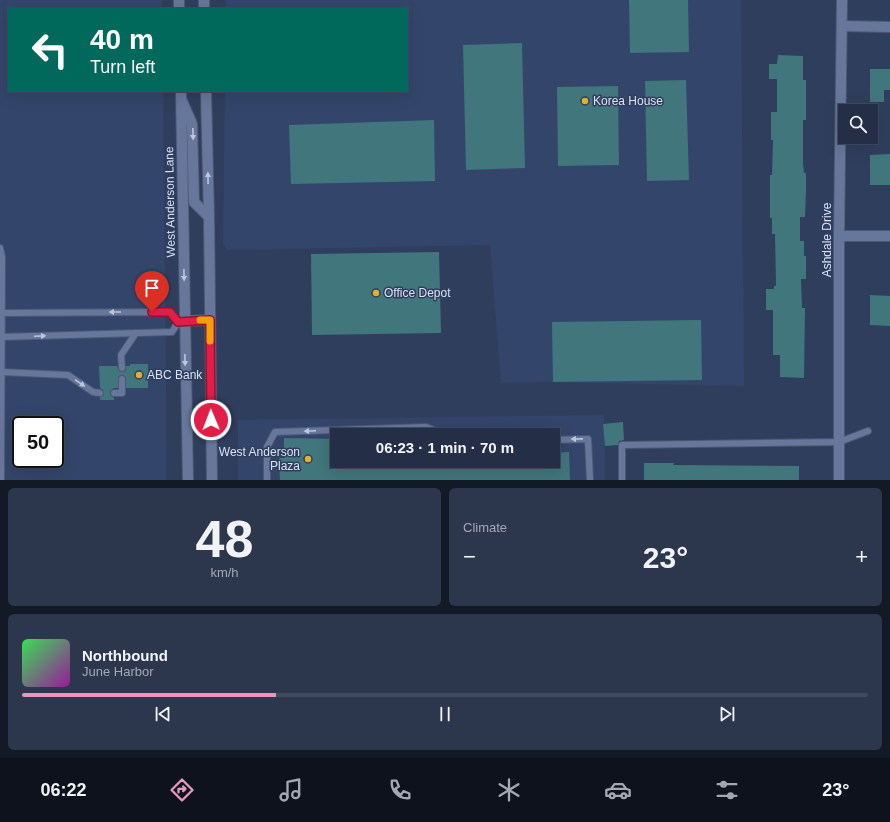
<!DOCTYPE html>
<html lang="en">
<head>
<meta charset="utf-8">
<style>
	:root { --surface:#242e46; --page:#2c364d; --text:#f1f3f6; --muted:#a3a8b3; --line:#414a5f; --accent:#e797bd }
	body { margin:0; font-family:Arial,sans-serif; background:var(--page); color:var(--text); height:100vh; display:flex; flex-direction:column; font-size:15px; white-space:nowrap }
	* { box-sizing:border-box; margin:0 }
	p { font-size:13px; color:var(--muted) }
	.icon { flex:none; width:22px; height:22px; fill:none; stroke:currentColor; stroke-width:2; stroke-linecap:round; stroke-linejoin:round }
	.map { position:relative; height:480px; overflow:hidden }
	.sheet { display:flex; flex-direction:column; gap:8px; padding:8px; background:#141926; flex:1 }
	.sheet>* { flex:none }
	.hud { position:absolute; left:8px; top:8px; width:400px; height:84px; border-radius:0px; box-shadow:0 4px 16px #0002,0 0 0 1px var(--line); background:#00695c; color:#fff; overflow:hidden }
	.controls { position:absolute; left:838px; top:104px; display:grid; gap:8px }
	.controls a { display:grid; place-items:center; width:40px; height:40px; border-radius:0px; background:var(--surface); box-shadow:0 4px 16px #0002,0 0 0 1px var(--line); font-size:20px }
	.speed { position:absolute; left:12px; top:416px; display:flex; gap:8px; font-size:20px; font-weight:700; text-align:center }
	.speed>* { display:grid; place-content:center; width:52px; height:52px; border-radius:50%; background:var(--surface); box-shadow:0 4px 16px #0002,0 0 0 1px var(--line); line-height:1 }
	.speed .limit { border:2px solid #111; border-radius:6px; background:#fff; color:#111 }
	.pin { position:absolute; display:grid; place-items:center; width:34px; height:34px; color:#fff; margin:-41px -17px; border-radius:50% 50% 50% 0; rotate:-45deg; box-shadow:0 0 4px #0007 }
	.pin .icon { rotate:45deg }
	.me { position:absolute; width:44px; margin:-22px; rotate:359deg; stroke-linejoin:round; filter:drop-shadow(0 0 3px #0008) }
	.turn { display:flex; align-items:center; gap:14px; height:84px; padding:0 16px; font-size:18px }
	.turn .icon { width:52px; height:52px; stroke-width:2.5 }
	.turn b { display:block; font-size:28px; line-height:34px }
	.big { font-size:30px; font-weight:700; line-height:1.1 }
	.sheet .card { flex:1; display:flex; flex-direction:column; justify-content:center; gap:6px; min-width:0; padding:0 14px; border-radius:6px; background:var(--page) }
	.sheet .dial { align-items:center; gap:0 }
	.dial b { font-size:52px; line-height:1 }
	.song { display:flex; align-items:center; gap:12px }
	.cover { width:48px; height:48px; border-radius:6px; background:linear-gradient(135deg,hsl(130 70% 55%),hsl(300 70% 35%)) }
	.played { height:4px; border-radius:2px; background:linear-gradient(90deg,var(--accent) 30%,var(--line) 30%) }
	.keys { display:flex; justify-content:space-around; direction:ltr }
	.heat { display:flex; justify-content:space-between; align-items:center; font-size:22px; direction:ltr }
	.sheet .tiles { flex:1; display:grid; gap:8px; grid-template-columns:1fr 1fr }
	.card:last-child { grid-column:span 2 }
	.trip { position:absolute; left:330px; top:428px; width:230px; height:40px; border-radius:0px; background:var(--surface); box-shadow:0 4px 16px #0002,0 0 0 1px var(--line); font-weight:700; line-height:40px; text-align:center }
	.tab-bar { display:flex; height:64px; justify-content:space-around; align-items:center; background:#0e121c; color:var(--muted) }
	.tab-bar .icon { width:28px; height:28px }
	.tab-bar .on { color:var(--accent) }
	.tab-bar b { font-size:18px; color:var(--text) }
	.map>svg:first-child { display:block }
	.built { fill:#34456b; fill-rule:evenodd }
	.building { fill:#40767c }
	.lines { fill:none; stroke-linecap:round; stroke-linejoin:round }
	.lane-casing { stroke:#4d5973; stroke-width:8 }
	.street-casing { stroke:#4d5973; stroke-width:12 }
	.secondary-casing { stroke:#4d5973; stroke-width:12 }
	.lane { stroke:#67779b; stroke-width:6 }
	.street { stroke:#67779b; stroke-width:10 }
	.secondary { stroke:#67779b; stroke-width:10 }
	.oneway { fill:#bcc6de }
	.route-casing { stroke:#92132f; stroke-width:10 }
	.route { stroke:#e11d48; stroke-width:7 }
	.slow { stroke:#f59e0b; stroke-width:7 }
	.poi-dot { fill:#e1af34; stroke:#303e5d; stroke-width:1.5 }
	.labels { text-anchor:middle; dominant-baseline:central; stroke-width:3; stroke-linejoin:round; paint-order:stroke }
	.poi-label { font-size:12px; fill:#d8e1f5; stroke:#303e5d; text-anchor:start }
	.street-label { font-size:12px; fill:#d8e1f5; stroke:#303e5d }
</style>
</head>
<body>
<div class="map">
<svg width="890" height="480" viewBox="0 0 890 480">
	<rect width="100%" height="100%" fill="#303e5d"/>
	<g class="built">
		<path d="M0,0H162V9H9V91H163L167,480H0ZM21,425H55V459H21Z"/>
		<polygon points="226,0 741,0 744,386 546,382 501,383 490,245 227,250 223,243 225,91 407,91 407,9 225,9"/>
		<path d="M604,415L605,480H238V420ZM337,435H553V461H337Z"/>
	</g>
	<g class="building">
		<polygon points="629,0 688,0 689,52 630,53"/>
		<polygon points="522,43 525,168 466,170 463,45"/>
		<polygon points="778,55 803,56 803,80 806,80 806,120 803,120 803,163 804,173 806,173 806,191 805,217 800,217 800,241 804,241 804,256 806,256 806,279 801,279 802,308 805,308 804,378 780,377 780,355 773,355 773,310 766,310 766,289 774,289 774,286 776,286 775,234 772,234 772,218 770,218 770,175 772,175 773,140 771,140 771,112 777,112 777,79 769,79 769,64 777,64"/>
		<polygon points="870,69 890,69 890,90 884,90 884,102 870,102"/>
		<polygon points="686,80 689,180 647,181 645,81"/>
		<polygon points="618,86 619,165 558,166 557,87"/>
		<polygon points="434,120 435,181 291,184 289,125"/>
		<polygon points="890,154 890,185 870,185 870,155"/>
		<polygon points="439,252 441,333 312,335 311,254"/>
		<polygon points="870,295 890,296 890,326 870,325"/>
		<polygon points="701,320 702,380 553,382 552,322"/>
		<polygon points="130,364 148,364 148,388 126,388 126,377 122,375 118,377 118,388 114,388 110,391 110,395 114,398 114,400 100,400 100,397 103,396 104,393 103,390 100,388 99,366 117,366 119,371 122,372 126,370 126,366 130,366"/>
		<polygon points="623,422 624,440 619,441 618,445 605,446 603,424"/>
		<polygon points="284,438 337,439 337,461 553,461 553,453 569,452 570,480 280,480 279,458 284,458"/>
		<polygon points="644,463 674,463 673,465 799,466 799,480 644,480"/>
	</g>
	<g class="lines">
		<defs>
			<g id="lane">
				<polyline points="0,248 2,257 1,480"/>
				<polyline points="1,313 170,312 179,321"/>
				<polyline points="1,337 172,332 179,321"/>
				<polyline points="122,368 121,355 136,333"/>
				<polyline points="1,372 68,375 93,392 100,393"/>
				<polyline points="114,393 122,393 122,379"/>
				<polyline points="553,440 588,439 590,480"/>
				<polyline points="267,480 267,447 275,432 426,427 445,435"/>
				<polyline points="622,480 622,445 839,442 868,431"/>
			</g>
			<g id="street">
				<polyline points="842,26 890,27"/>
				<polyline points="839,236 890,236"/>
				<polyline points="839,480 839,236 842,0"/>
			</g>
			<g id="secondary">
				<polyline points="179,0 179,9"/>
				<polyline points="204,0 204,9"/>
				<polyline points="181,91 188,480"/>
				<polyline points="206,91 209,217 212,480"/>
				<polyline points="182,101 192,124 194,202 209,217"/>
				<polyline points="185,321 210,320"/>
			</g>
		</defs>
		<use href="#lane" class="lane-casing"/>
		<use href="#street" class="street-casing"/>
		<use href="#secondary" class="secondary-casing"/>
		<use href="#lane" class="lane"/>
		<use href="#street" class="street"/>
		<use href="#secondary" class="secondary"/>
	</g>
	<defs><path id="oneway-solid" d="M-6-.8H1V-3.2L6.5 0L1 3.2V.8H-6Z"/></defs>
	<g class="oneway">
		<use href="#oneway-solid" transform="translate(193 134) rotate(89)"/>
		<use href="#oneway-solid" transform="translate(208 178) rotate(-91)"/>
		<use href="#oneway-solid" transform="translate(184 275) rotate(89)"/>
		<use href="#oneway-solid" transform="translate(115 312) rotate(180)"/>
		<use href="#oneway-solid" transform="translate(40 336) rotate(-2)"/>
		<use href="#oneway-solid" transform="translate(185 360) rotate(89)"/>
		<use href="#oneway-solid" transform="translate(80 383) rotate(34)"/>
		<use href="#oneway-solid" transform="translate(310 431) rotate(178)"/>
		<use href="#oneway-solid" transform="translate(577 439) rotate(179)"/>
	</g>
	<g class="lines">
		<defs>
			<polyline id="route" points="152,312 170,312 178,322 210,320 211,420"/>
		</defs>
		<use href="#route" class="route-casing"/>
		<use href="#route" class="route"/>
		<polyline class="slow" points="200,320 210,320 210,341"/>
	</g>
	<g class="poi-dot">
		<circle cx="585" cy="101" r="4"/>
		<circle cx="376" cy="293" r="4"/>
		<circle cx="139" cy="375" r="4"/>
		<circle cx="308" cy="459" r="4"/>
	</g>
	<g class="labels">
		<g class="poi-label">
			<text x="593" y="101">Korea House</text>
			<text x="384" y="293">Office Depot</text>
			<text x="147" y="375">ABC Bank</text>
			<text x="300" y="452" text-anchor="end">West Anderson<tspan x="300" dy="14">Plaza</tspan></text>
		</g>
		<g class="street-label">
			<text transform="translate(170 202) rotate(-91)">West Anderson Lane</text>
			<text transform="translate(827 240) rotate(-90)">Ashdale Drive</text>
		</g>
	</g>
</svg>
<div class="controls">
<a><svg class="icon" aria-label="search" viewBox="0 0 24 24"><circle cx="10" cy="10" r="6"/><path d="M15 15l6 6"/></svg></a>
</div>
<div class="speed"><div class="limit">50</div></div>
<div class="pin" style="left:152px;top:312px;background:#d93025"><svg class="icon" aria-label="arrive" viewBox="0 0 24 24"><path d="M6 21V4h12l-3 4 3 4H6"/></svg></div>
<svg class="me" style="left:211px;top:420px" viewBox="-20 -20 40 40"><circle r="17" fill="#e11d48" stroke="#fff" stroke-width="3"/><path d="M0-11L8 9 0 5-8 9z" fill="#fff"/></svg>
<div class="trip">06:23 · 1 min · 70 m</div>
<div class="hud">
<div class="turn"><svg class="icon" aria-label="left" viewBox="0 0 24 24"><path d="M17 20v-9H6M10 6l-5 5 5 5"/></svg><div><b>40 m</b>Turn left</div></div>
</div>
</div>
<section class="sheet">
<div class="tiles">
<div class="card dial"><b>48</b><p>km/h</p></div>
<div class="card"><p>Climate</p>
<div class="heat"><a>−</a><b class="big">23°</b><a>+</a></div>
</div>
<div class="card">
<div class="song"><i class="cover"></i><div><b>Northbound</b><p>June Harbor</p></div></div>
<div class="played"></div>
<div class="keys"><svg class="icon" aria-label="previous" viewBox="0 0 24 24"><path d="M18 5L8 12l10 7zM5 5v14"/></svg><svg class="icon" aria-label="pause" viewBox="0 0 24 24"><path d="M8 5v14M16 5v14"/></svg><svg class="icon" aria-label="next" viewBox="0 0 24 24"><path d="M6 5l10 7-10 7zM19 5v14"/></svg></div>
</div>
</div>
</section>
<nav class="tab-bar">
<b>06:22</b>
<svg class="icon on" aria-label="directions" viewBox="0 0 24 24"><path d="M12 3l9 9-9 9-9-9zM9 14v-3h6M13 9l2 2-2 2"/></svg>
<svg class="icon" aria-label="music" viewBox="0 0 24 24"><path d="M9 18V5l10-2v13"/><circle cx="6" cy="18" r="3"/><circle cx="16" cy="16" r="3"/></svg>
<svg class="icon" aria-label="phone" viewBox="0 0 24 24"><path d="M5 4h4l2 5-3 2q2 4 5 5l2-3 5 2v4C11 20 4 13 5 4z"/></svg>
<svg class="icon" aria-label="climate" viewBox="0 0 24 24"><path d="M12 3v18M4 7l16 10M4 17L20 7"/></svg>
<svg class="icon" aria-label="car" viewBox="0 0 24 24"><path d="M5 17H2v-5l4-1 3-4h7l3 4 3 1v5h-3M9 17h6M6 11h13"/><circle cx="7" cy="17" r="2"/><circle cx="17" cy="17" r="2"/></svg>
<svg class="icon" aria-label="filters" viewBox="0 0 24 24"><path d="M4 7h16M4 17h16"/><circle cx="9" cy="7" r="2"/><circle cx="15" cy="17" r="2"/></svg>
<b>23°</b>
</nav>
</body>
</html>
